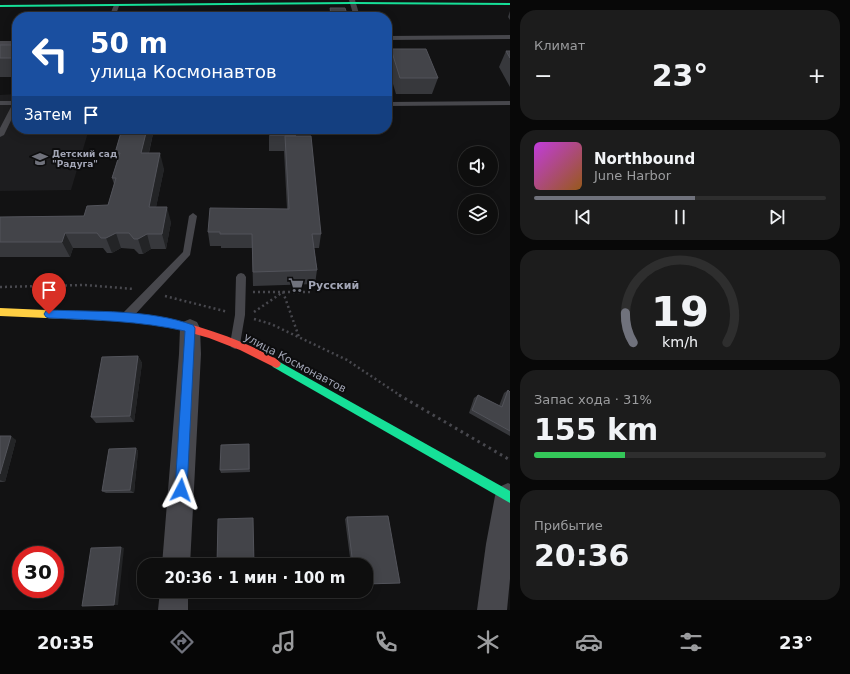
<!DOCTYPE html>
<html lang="ru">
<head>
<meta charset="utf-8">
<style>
	:root { --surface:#0e0e0e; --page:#1c1c1c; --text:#f1f3f6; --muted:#9b9c9e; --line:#2e2e2e; --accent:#70727c }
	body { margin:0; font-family:"DejaVu Sans",sans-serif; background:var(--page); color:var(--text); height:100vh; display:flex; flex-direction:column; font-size:15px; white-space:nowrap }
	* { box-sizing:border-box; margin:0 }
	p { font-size:13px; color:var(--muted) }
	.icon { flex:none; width:22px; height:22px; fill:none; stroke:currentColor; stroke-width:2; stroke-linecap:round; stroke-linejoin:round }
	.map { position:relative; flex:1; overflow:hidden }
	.details { display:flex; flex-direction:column; gap:10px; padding:10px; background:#080808; width:340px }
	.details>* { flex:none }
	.top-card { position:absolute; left:12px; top:12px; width:380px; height:122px; border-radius:16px; box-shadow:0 2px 10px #0003,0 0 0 1px var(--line); background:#1a4fa0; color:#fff; overflow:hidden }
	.buttons { position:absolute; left:458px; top:146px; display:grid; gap:8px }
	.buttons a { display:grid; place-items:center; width:40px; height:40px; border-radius:50%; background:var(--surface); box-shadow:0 2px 10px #0003,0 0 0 1px var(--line); font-size:20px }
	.speed { position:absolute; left:12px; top:546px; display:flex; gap:8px; font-size:20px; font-weight:700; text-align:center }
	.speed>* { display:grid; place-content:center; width:52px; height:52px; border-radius:50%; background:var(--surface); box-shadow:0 2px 10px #0003,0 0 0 1px var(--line); line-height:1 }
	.speed .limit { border:6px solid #d22; background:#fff; color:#111 }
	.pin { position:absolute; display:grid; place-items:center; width:34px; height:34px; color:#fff; margin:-41px -17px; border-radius:50% 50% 50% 0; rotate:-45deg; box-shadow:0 0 4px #0007 }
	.pin .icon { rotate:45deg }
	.me { position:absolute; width:44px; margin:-22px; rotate:4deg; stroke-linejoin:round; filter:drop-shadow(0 0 3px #0008) }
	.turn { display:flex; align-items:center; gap:14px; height:84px; padding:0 12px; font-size:18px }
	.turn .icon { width:52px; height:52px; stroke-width:2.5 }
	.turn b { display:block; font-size:28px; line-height:34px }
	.then { display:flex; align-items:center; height:38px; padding:0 12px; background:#0003; gap:8px; font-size:15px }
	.big { font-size:30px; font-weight:700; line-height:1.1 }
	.details .tile { flex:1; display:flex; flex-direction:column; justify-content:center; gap:6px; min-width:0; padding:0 14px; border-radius:16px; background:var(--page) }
	.details .dial { align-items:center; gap:0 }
	.dial svg { height:104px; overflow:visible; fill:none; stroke:var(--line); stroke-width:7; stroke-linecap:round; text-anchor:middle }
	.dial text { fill:var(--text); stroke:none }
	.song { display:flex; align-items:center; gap:12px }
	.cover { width:48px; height:48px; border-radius:6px; background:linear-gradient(135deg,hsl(290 70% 55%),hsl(30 70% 35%)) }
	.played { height:4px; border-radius:2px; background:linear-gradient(90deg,var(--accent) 55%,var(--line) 55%) }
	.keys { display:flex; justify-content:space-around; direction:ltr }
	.heat { display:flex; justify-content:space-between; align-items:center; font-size:22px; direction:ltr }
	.charge { height:6px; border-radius:3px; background:linear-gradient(90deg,#34c759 31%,var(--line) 0) }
	.trip { position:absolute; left:137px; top:558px; width:236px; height:40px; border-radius:16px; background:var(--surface); box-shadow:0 2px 10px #0003,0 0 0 1px var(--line); font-weight:700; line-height:40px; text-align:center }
	.dock { display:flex; height:64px; justify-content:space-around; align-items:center; background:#060606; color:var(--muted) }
	.dock .icon { width:28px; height:28px }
	.dock .on { color:var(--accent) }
	.dock b { font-size:18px; color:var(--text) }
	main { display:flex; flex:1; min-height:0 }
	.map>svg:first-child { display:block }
	.built { fill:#1d1d1f }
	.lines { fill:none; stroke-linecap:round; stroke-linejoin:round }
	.path-far1 { stroke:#48484e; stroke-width:2.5; stroke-dasharray:2 3; stroke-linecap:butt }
	.path { stroke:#48484e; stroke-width:3; stroke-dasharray:2.5 4; stroke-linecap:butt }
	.lane { fill:#47474c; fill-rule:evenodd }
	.street { fill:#47474c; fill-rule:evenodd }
	.fast { fill:#16e098; fill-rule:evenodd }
	.slow { fill:#ffcf43; fill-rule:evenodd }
	.jam { fill:#f24e42; fill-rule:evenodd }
	.wall { fill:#37383c }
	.shaded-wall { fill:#232426 }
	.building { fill:#434449; stroke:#52535a }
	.route { fill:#1a73e8; stroke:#114b97 }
	.labels { text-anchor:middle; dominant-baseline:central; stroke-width:4; stroke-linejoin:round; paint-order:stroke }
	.far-poi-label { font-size:9px; font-weight:bold; fill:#a2a5b5; stroke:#0d0d0e; text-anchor:start }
	.poi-label { font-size:11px; font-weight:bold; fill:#a2a5b5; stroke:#0d0d0e; text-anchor:start }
	.street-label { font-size:11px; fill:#a2a5b5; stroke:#0d0d0e }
</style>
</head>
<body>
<main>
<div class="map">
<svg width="510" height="610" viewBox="0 0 510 610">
	<rect width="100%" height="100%" fill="#121213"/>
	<polygon class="built" points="17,94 17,129 89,129 71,190 0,191 0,95"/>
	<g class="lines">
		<g class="path-far1">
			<polyline points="0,287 85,285 134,289"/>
			<polyline points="253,292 313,292"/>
			<polyline points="165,296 228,312"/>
			<polyline points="254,312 283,292 299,337"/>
			<polyline points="254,319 271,324 347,360 401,396"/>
		</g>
		<polyline class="path" points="399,395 510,460"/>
		<g class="lane">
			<polygon points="349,0 355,0 360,17 354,17"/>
			<polygon points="114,5 119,6 115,17 109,17"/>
			<polygon points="510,35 510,39 387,40 387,36"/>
			<rect x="0" y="41" width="17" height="4"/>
			<polygon points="0,101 17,101 17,108 4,135 0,137 0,128 12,105 0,105"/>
			<polygon points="510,101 510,105 387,106 387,102"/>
			<polygon points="193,213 197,216 190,255 130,320 126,321 122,320 121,317 122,314 183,252 189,216"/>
			<polygon points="241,273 244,274 246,277 245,315 240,344 239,347 235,349 231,347 230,344 235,315 236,277 238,274"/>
		</g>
		<g class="street">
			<polygon points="190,319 197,322 200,328 201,354 190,565 162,565 179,354 180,328 183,322"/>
			<polygon points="508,483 510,484 510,579 507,610 477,610 486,544 495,496 499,487"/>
			<polygon points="160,591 188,591 188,610 158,610"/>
		</g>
		<g class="fast">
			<polygon points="353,2 510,3 510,5 353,4 0,7 0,5"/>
			<polygon points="276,360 510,491 510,503 273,367 271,364 273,361"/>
		</g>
		<polygon class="slow" points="0,308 138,314 141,315 143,318 141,321 138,322 0,316"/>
		<path class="jam" d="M138,314C181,320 222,332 261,351C267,354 278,358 281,364L279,367L276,368L240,350L209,338L174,328L135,321L133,318L135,315Z"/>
	</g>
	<g class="wall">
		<polygon points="330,8 347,14 350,17 329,17"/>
		<polygon points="510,11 510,20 508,17"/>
		<rect x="0" y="45" width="17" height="32"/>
		<polygon points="391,49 438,78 432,94 396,94 387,64"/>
		<polygon points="506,51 510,51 510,87 499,67"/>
		<polygon points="122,129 154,129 149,153 164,169 156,207 171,222 166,249 151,249 143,254 139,254 134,249 121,248 112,253 107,253 103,248 73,248 70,257 0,257 0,217 84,216 108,205 114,184 112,178 117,161 115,153"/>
		<polygon points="269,129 296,129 296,136 321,234 319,248 314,248 317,270 315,284 253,286 252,248 221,248 221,246 210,246 208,232 287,209 284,151 269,151"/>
		<polygon points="138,356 142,363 134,422 96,423 91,417"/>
		<polygon points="508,390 510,392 510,436 469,413 474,398 478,395 499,406 504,393"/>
		<polygon points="0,436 16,440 5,482 0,482"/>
		<polygon points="249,444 250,472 221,473 220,470"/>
		<polygon points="136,448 138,451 134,493 106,493 102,491"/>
		<polygon points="347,517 400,583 366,584 366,565 351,565 345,519"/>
	</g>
	<g class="shaded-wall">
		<polygon points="147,129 154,129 145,169 141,153"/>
		<polygon points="160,153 164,169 153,222 149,207"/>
		<polygon points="167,207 171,222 166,249 162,234"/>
		<polygon points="65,233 73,248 70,257 62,242"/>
		<polygon points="116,233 121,248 112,253 106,238"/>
		<polygon points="147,234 151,249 143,254 138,239"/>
		<polygon points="138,356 142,363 134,422 130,416"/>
		<polygon points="11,436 16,440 5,482 0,480 0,474"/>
		<polygon points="136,448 138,451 134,493 130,490"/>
		<polygon points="121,547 124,548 118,605 114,605"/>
	</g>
	<g class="building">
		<polygon points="330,8 345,8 347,14 350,14 350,17 332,17"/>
		<rect x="0" y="45" width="17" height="13"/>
		<polygon points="391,49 426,49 438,78 400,78"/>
		<polygon points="506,51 510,51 510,58"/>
		<polygon points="122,129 147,129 141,153 160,153 149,207 167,207 162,234 147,234 138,239 134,239 129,233 116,233 106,238 101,238 97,233 65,233 62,242 0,242 0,217 84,216 87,206 108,205 116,178 112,178 120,153 115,153"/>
		<polygon points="269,129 296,129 296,135 270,135"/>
		<polygon points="285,136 311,136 321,234 312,234 317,270 253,272 252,234 220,234 220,232 208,232 210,208 289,209"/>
		<polygon points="138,356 130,416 91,417 102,357"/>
		<polygon points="508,390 510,392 510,431 472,410 478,395 502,407"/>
		<polygon points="0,436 11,436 0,474"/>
		<polygon points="249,444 249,469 220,470 221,445"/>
		<polygon points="136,448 130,490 102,491 109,449"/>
		<polygon points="388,516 400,583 366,584 366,565 353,565 347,517"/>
		<polygon points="253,518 254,565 217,565 218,519"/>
		<polygon points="121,547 114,605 82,606 91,548"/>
	</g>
	<path class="route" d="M49,310C96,312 148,309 193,325L195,328L187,490L185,494L181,495L177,494L175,490L185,331C140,321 95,320 49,318L46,317L44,314L46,311Z"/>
	<defs>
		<symbol id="school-bare" viewBox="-9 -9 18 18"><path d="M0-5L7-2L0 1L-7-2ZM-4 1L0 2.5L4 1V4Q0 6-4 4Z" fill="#70727c" stroke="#0d0d0e" stroke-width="2.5" paint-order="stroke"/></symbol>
		<symbol id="supermarket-bare" viewBox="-9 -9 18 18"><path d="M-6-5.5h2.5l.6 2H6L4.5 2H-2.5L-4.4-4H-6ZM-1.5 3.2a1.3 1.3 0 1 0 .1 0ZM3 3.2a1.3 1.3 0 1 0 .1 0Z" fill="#70727c" stroke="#0d0d0e" stroke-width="2.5" paint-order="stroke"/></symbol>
	</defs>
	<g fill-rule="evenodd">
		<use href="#school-bare" x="29" y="148" width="22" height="22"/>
		<use href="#supermarket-bare" x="285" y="274" width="22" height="22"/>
	</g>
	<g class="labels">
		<g class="far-poi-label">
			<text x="52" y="154">Детский сад<tspan x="52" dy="10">"Радуга"</tspan></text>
		</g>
		<g class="poi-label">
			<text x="308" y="285">Русский</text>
		</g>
		<g class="street-label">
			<text transform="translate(295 363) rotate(28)">улица Космонавтов</text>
		</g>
	</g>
</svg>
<div class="buttons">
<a><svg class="icon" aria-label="sound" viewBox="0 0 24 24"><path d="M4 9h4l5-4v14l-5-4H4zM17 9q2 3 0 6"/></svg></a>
<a><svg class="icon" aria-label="layers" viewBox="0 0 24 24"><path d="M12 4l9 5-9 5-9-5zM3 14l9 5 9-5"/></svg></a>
</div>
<div class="speed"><div class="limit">30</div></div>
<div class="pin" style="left:49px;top:314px;background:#d93025"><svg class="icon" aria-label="arrive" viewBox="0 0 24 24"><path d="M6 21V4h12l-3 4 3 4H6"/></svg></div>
<svg class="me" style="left:181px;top:490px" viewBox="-20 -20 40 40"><path d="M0-17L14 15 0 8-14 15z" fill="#1a73e8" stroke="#fff" stroke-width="4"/></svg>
<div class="trip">20:36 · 1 мин · 100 m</div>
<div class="top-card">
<div class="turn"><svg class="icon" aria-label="left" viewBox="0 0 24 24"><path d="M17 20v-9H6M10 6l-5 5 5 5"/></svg><div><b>50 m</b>улица Космонавтов</div></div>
<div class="then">Затем<svg class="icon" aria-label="arrive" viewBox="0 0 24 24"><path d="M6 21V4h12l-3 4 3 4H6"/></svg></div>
</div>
</div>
<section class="details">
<div class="tile"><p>Климат</p>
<div class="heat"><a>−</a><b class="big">23°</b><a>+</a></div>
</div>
<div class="tile">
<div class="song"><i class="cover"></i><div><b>Northbound</b><p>June Harbor</p></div></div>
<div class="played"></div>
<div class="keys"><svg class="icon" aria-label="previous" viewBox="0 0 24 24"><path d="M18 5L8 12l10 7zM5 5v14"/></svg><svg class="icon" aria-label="pause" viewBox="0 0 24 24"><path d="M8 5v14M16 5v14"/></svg><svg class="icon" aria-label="next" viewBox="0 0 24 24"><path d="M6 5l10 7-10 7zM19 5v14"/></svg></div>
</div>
<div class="tile dial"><svg viewBox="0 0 100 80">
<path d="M14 69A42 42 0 1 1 86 69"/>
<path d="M14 69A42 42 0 0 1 8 46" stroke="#70727c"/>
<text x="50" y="56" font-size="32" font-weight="700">19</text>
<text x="50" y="72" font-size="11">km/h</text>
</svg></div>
<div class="tile"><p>Запас хода · 31%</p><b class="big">155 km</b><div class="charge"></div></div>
<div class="tile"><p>Прибытие</p><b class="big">20:36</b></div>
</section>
</main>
<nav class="dock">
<b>20:35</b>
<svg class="icon on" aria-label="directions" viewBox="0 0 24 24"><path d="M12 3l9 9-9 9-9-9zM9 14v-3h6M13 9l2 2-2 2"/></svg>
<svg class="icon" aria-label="music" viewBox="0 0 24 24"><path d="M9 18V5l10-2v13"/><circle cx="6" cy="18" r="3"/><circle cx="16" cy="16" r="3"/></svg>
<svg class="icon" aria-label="phone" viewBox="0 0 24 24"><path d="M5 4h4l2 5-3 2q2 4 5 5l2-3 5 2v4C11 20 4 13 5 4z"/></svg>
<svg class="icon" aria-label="climate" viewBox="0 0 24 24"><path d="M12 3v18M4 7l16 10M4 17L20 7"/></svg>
<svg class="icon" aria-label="car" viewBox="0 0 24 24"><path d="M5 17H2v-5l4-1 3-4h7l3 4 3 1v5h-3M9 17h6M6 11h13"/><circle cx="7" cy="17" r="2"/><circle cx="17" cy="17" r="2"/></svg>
<svg class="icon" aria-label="filters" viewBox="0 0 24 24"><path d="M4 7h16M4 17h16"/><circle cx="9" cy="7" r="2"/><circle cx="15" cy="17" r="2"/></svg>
<b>23°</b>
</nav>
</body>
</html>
